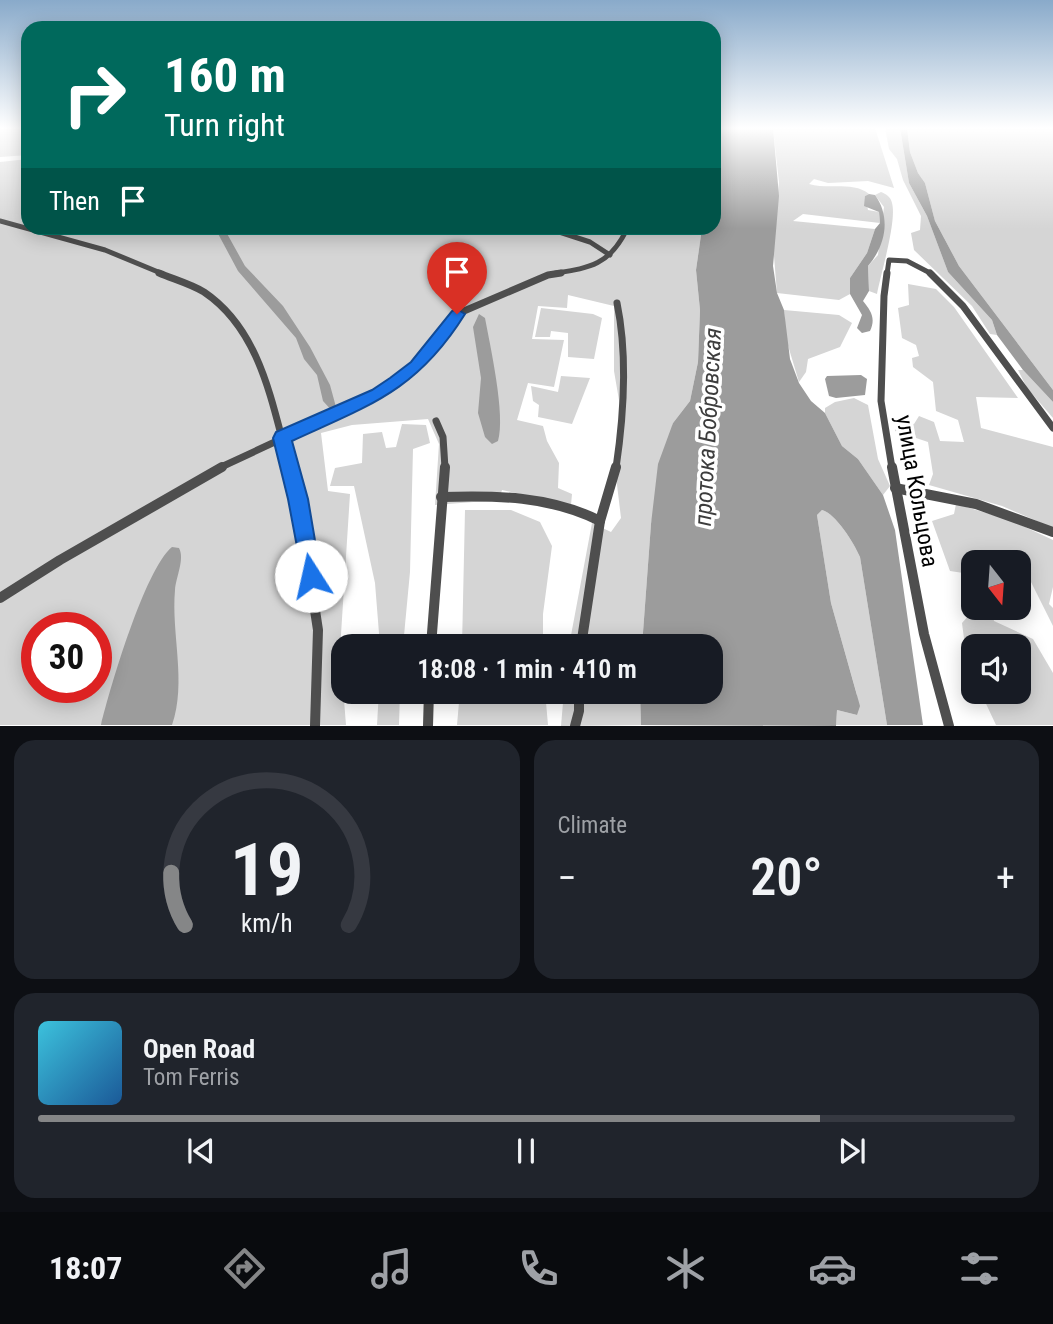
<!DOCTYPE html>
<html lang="en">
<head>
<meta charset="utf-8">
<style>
	:root { --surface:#171b24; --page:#20242c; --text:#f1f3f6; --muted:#9ea1a6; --line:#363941; --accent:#858687 }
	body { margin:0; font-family:"Roboto Condensed",sans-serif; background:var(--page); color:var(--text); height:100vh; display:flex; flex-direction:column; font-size:26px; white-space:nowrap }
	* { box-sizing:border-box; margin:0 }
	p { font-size:23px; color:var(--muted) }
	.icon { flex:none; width:38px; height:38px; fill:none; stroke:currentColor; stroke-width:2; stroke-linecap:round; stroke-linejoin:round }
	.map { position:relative; height:726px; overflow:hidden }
	.side { display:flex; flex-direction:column; gap:14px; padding:14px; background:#0d0f14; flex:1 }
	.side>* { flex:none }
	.banner { position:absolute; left:21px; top:21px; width:700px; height:214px; border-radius:21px; box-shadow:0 4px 18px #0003; background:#00695c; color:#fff; overflow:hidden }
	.needle { width:46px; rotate:163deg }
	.tools { position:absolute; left:961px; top:550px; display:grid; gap:14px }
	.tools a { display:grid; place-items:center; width:70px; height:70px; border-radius:14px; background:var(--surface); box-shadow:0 4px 18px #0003; font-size:35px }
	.speed { position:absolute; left:21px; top:612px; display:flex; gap:14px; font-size:35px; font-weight:700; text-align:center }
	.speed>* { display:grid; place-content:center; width:91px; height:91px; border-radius:50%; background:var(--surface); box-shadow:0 4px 18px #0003; line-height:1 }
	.speed .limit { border:10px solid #d22; background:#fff; color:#111 }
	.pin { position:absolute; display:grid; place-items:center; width:60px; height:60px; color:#fff; margin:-72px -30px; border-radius:50% 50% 50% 0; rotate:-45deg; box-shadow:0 0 7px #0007 }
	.pin .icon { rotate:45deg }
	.me { position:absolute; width:77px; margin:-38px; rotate:350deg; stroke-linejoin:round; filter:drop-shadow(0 0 5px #0008) }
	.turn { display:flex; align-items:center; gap:24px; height:147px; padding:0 28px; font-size:32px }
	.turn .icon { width:91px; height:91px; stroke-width:2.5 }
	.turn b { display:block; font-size:49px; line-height:60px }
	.then { display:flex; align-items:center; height:66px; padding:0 28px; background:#0003; gap:14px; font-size:26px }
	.big { font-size:52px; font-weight:600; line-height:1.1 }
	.side .card { flex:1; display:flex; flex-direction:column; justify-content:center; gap:10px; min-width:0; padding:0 24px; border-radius:21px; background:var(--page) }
	.side .dial { align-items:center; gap:0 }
	.dial svg { height:182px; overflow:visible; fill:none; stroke:var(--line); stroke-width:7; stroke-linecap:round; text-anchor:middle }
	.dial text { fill:var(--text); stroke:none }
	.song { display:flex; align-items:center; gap:21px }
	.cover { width:84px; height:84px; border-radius:10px; background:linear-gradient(135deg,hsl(190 70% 55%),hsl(210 70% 35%)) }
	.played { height:7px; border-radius:4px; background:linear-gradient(90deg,var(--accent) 80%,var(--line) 80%) }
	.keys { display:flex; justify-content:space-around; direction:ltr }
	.heat { display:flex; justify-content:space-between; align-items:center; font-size:38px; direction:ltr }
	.side .tiles { flex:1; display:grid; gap:14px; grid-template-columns:1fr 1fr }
	.card:last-child { grid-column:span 2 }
	.trip { position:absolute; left:331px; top:634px; width:392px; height:70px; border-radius:21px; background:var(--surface); box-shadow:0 4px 18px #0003; font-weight:600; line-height:70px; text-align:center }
	.tab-bar { display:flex; height:112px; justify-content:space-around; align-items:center; background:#090b0e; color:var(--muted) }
	.tab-bar .icon { width:49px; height:49px }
	.tab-bar .active { color:var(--accent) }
	.tab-bar b { font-size:32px; color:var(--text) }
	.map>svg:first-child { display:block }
	.green { fill:#d5d5d5; fill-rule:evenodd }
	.water { fill:#9c9c9c }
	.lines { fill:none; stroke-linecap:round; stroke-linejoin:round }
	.minor-far2 { stroke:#4e4e4e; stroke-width:5 }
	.minor-far1 { stroke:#4e4e4e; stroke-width:7 }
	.minor { stroke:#4e4e4e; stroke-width:10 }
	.route { fill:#1a73e8; stroke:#114b97; stroke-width:2 }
	.labels { text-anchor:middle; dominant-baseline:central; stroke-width:7; stroke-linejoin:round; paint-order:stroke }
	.street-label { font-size:23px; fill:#000; stroke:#fff }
	.water-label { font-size:24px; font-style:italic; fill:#3d3d3d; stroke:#fff }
</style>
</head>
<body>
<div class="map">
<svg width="1053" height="726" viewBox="0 0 1053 726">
	<rect width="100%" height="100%" fill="#fff"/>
	<g class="green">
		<polygon points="0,128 28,128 28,155 0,157"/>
		<path d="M773,128H875L894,188L868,181L828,183L814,179L809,184C828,190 853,181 869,194L865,196L868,210L879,212L880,223L803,214L793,221L875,229L867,253L850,278V294L839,300L777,293L773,244L779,182Z"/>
		<polygon points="885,128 900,128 909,183 927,216 948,272 992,320 997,335 990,334 972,306 914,250 911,233 920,230 921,216 903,180 897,159 889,149"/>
		<polygon points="907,128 1053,128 1053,390 959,266 935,221 925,183 918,173 910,152"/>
		<path d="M28,159V228H702L696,270L700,310L698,362L690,401L673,423L651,524L642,646H569L592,523L611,532L621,518L615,468L621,412L614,371V306L568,295L567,308L538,306L532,339L564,340L554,387L528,383L517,420L543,426L547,441L559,463L558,488L572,494L571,505L502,490L499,500L435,505L439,444L428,419L352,425L321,433L328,491L350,494L340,650L346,725H0V162ZM37,628H96V688H37Z"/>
		<path d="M881,192C886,194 891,197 892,203C897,221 881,273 877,294L869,291L868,266L878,255L884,207L875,195Z"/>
		<polygon points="908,284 936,289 954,307 1018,398 976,397 981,428 1053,447 1053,528 1002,506 929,485 933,474 928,442 895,431 895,420 914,424 919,416 934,422 940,441 964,442 958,420 936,411 933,382 913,367 912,358 919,356 916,345 902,338 898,308 909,305"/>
		<polygon points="541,308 593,314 602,318 594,359 568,357 568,333 551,331 550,337 535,337"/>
		<polygon points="784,310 839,315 852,323 840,347 808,359 806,372 799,382 786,339"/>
		<polygon points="1018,370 1023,370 1053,402 1053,418 1027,388"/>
		<polygon points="561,376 590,378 572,424 538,417 539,405 533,401 531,386 558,392"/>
		<polygon points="854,398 868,405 878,459 890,486 883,495 858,459 842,446 825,413 825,408 835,402"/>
		<polygon points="402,424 426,425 430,443 413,449 410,572 403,646 380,646 375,583 354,486 330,486 335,468 362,463 363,434 382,432 386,448 396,447"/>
		<polygon points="956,504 1010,520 1053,540 1053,587 1049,604 1053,608 1053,626 1031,582 1019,581 1018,562 973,562 973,582 970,574 950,571 932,521 954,514"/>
		<polygon points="465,510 511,510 540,522 552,546 543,614 543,646 462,646"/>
		<path d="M822,510C836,514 854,543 860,557L887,725H836L837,710L857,715V695L831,603L817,515Z"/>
		<polygon points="973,602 973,607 991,607 994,621 1033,639 1053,673 1053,725 996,725 980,691 1018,691 1018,646 973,646 973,673 966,654 962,623 970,614"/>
		<polygon points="379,691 400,691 399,725 377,725"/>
		<polygon points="460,691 545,691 548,725 457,725"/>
		<polygon points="564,691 640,691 641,725 561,726"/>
	</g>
	<g class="water">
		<path d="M714,128H773L779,196L773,266L777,293L784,310L790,359L799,383L811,401L825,413L842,446L858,459L883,495L895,530L923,725H887L860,557C854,543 836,514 822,510L817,515L831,603L860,706L857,715L837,710L836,726L641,725L640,691H710V646H642L651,524L658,464L673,423L690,401L698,362L700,310L696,270L702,228H714Z"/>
		<polygon points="900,128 907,128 910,152 918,173 925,183 935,221 959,266 1053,390 1053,402 1023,370 997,335 992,320 948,272 927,216 909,183"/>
		<path d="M869,194L875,195C891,217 886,245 868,266L869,291L863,301C871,311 876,318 870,331L862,333L857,328L862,315L850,294V278L867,253L875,229L880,223L879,212L864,206L865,196Z"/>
		<polygon points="215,228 225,230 245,266 283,306 310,347 330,385 336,407 333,412 323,401 317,375 304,359 296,338 238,271"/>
		<path d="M479,314L485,318C490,345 506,416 498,441L492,444L485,437L478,413L481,378L473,327Z"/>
		<polygon points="861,375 867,379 865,395 836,398 829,396 825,379 827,376"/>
		<path d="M172,547L179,548C185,559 176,577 175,590C171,634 187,682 172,725H101C110,688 145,569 172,547Z"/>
	</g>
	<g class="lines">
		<g class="minor-far2">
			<polyline points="0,221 105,250 163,274"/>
			<polyline points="547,228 590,242 610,255"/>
			<path d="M551,274C587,268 608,267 626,231"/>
			<polyline points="887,274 889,260 907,261 932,274"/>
		</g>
		<g class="minor-far1">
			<path d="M159,273C173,279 191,284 204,292C262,331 272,406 290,468"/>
			<polyline points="887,273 884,296 881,401 892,468"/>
			<polyline points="930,273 963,306 1053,428"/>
			<polyline points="436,421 443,437 445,468"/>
			<polyline points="219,468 378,394 417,366 457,314 548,275 561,273"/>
			<path d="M616,468C624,414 628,356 617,303"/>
		</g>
		<g class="minor">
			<polyline points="289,467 298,499 318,630 315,726"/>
			<polyline points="892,467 924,634 949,726"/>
			<polyline points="895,488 976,504 1053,532"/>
			<path d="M441,497C495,495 551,496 600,521"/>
			<polyline points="0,598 60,560 222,467"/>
			<polyline points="431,646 445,467"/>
			<polyline points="581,646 600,521 616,467"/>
			<polyline points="428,726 429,691"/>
			<polyline points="575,726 579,711 579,691"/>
		</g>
	</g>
	<linearGradient id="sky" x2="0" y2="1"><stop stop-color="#89aaca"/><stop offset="0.56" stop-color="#fff"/><stop offset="1" stop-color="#fff" stop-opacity="0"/></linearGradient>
	<rect width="1053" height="229" fill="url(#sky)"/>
	<path class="route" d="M457,309L465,314C417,391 370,405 292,441L308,499L321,576L318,584L311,587L304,584L288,499L273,438L276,432L372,390L390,378L411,362L452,311Z"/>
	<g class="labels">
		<g class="street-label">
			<text transform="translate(917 491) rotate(80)">улица Кольцова</text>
		</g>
		<g class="water-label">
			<text transform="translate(708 427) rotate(-87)">протока Бобровская</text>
		</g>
	</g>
</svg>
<div class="tools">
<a><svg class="needle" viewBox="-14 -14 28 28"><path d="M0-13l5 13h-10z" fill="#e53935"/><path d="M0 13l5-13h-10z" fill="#9ea1a6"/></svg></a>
<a><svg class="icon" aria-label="sound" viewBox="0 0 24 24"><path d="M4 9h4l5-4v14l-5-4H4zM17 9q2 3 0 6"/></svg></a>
</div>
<div class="speed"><div class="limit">30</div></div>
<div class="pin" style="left:457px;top:314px;background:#d93025"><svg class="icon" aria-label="arrive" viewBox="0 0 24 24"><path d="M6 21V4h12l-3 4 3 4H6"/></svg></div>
<svg class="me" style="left:311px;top:576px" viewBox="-20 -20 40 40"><circle r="19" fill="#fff"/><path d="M0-13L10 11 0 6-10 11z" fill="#1a73e8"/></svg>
<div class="trip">18:08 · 1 min · 410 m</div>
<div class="banner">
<div class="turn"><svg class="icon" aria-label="right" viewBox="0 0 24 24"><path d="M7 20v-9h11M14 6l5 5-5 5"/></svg><div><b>160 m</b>Turn right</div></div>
<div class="then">Then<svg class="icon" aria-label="arrive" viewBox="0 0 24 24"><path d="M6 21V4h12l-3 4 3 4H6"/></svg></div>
</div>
</div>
<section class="side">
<div class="tiles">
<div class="card dial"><svg viewBox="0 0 100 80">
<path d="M14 69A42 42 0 1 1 86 69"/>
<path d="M14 69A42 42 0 0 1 8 46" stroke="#858687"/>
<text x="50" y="56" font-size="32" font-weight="700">19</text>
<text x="50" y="72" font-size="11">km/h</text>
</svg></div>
<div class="card"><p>Climate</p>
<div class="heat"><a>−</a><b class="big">20°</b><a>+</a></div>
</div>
<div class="card">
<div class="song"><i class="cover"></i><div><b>Open Road</b><p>Tom Ferris</p></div></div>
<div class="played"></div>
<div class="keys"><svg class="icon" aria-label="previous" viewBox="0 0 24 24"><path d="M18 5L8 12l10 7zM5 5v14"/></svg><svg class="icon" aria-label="pause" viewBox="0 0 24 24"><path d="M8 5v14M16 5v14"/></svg><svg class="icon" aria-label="next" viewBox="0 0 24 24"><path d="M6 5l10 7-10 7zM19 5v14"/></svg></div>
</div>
</div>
</section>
<nav class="tab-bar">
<b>18:07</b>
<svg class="icon active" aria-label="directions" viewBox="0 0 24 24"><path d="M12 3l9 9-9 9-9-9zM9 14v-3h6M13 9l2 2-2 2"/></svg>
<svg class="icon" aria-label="music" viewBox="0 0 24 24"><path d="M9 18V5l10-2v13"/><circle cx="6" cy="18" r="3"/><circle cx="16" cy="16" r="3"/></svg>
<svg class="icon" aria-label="phone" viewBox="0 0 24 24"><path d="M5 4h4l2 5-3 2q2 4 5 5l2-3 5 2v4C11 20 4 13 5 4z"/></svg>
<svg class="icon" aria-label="climate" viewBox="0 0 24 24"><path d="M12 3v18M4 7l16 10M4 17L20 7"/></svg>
<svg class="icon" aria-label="car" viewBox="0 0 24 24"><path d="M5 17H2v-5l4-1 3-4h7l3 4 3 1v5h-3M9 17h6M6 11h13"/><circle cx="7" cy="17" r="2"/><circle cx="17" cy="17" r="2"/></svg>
<svg class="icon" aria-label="filters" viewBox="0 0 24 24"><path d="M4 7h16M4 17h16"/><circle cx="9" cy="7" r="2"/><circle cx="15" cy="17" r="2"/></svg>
</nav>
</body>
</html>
